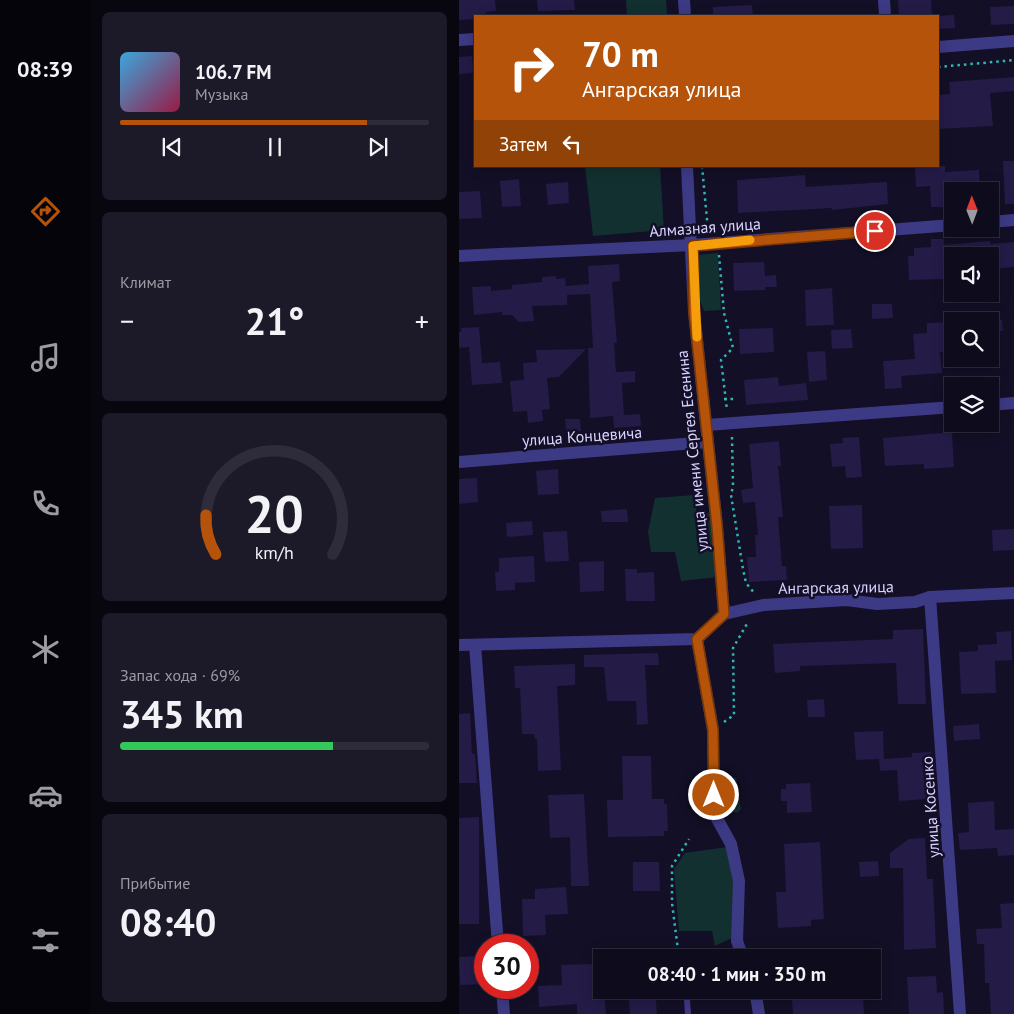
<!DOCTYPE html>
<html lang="ru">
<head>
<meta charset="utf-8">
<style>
	:root { --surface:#0e0b1c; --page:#1c1929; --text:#f1f3f6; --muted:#9b9ba3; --line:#2e2b3b; --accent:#b45309 }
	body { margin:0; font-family:"PT Sans",sans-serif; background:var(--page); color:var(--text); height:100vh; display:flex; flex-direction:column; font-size:19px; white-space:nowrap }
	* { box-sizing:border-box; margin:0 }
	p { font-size:16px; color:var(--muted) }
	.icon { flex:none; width:28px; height:28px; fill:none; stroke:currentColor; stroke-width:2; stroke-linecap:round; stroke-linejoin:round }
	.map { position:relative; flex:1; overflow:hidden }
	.side { display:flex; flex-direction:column; gap:12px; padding:12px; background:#08060f; width:369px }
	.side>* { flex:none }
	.hud { position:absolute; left:15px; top:15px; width:465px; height:152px; border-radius:0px; box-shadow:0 2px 12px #0003,0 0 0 1px var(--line); background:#b45309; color:#fff; overflow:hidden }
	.needle { width:32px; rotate:359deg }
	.tools { position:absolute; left:485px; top:182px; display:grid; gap:10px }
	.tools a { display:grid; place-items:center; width:55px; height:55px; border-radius:0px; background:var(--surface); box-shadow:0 2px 12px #0003,0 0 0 1px var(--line); font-size:25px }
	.speed { position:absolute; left:15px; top:934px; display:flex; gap:10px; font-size:25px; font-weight:700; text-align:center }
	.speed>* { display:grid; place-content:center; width:65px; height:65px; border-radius:50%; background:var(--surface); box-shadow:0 2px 12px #0003,0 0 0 1px var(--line); line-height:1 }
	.speed .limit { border:8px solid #d22; background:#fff; color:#111 }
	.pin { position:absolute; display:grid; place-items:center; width:42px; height:42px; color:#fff; margin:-21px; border:2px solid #fff; border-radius:50%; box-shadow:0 1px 5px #0007 }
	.me { position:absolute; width:55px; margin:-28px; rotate:0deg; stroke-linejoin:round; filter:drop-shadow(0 0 4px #0008) }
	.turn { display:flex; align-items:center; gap:18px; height:105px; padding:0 25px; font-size:22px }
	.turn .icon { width:65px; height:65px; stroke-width:2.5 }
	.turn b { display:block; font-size:35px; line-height:42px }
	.then { display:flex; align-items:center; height:48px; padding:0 25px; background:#0003; gap:10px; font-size:19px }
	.big { font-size:38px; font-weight:600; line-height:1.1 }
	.side .tile { flex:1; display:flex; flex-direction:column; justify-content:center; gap:8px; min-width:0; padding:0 18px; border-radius:8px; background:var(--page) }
	.side .dial { align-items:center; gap:0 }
	.dial svg { height:130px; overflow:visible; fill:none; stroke:var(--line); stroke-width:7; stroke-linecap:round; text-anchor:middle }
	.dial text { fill:var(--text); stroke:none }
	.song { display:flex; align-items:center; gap:15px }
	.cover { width:60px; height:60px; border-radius:8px; background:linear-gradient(135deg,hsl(200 70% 55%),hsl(340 70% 35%)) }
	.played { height:5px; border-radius:2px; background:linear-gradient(90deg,var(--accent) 80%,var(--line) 80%) }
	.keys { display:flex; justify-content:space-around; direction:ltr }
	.heat { display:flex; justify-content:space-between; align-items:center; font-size:28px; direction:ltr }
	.charge { height:8px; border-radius:4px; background:linear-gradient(90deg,#34c759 69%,var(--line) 0) }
	.trip { position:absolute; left:134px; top:949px; width:288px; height:50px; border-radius:0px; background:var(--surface); box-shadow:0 2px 12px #0003,0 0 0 1px var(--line); font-weight:600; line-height:50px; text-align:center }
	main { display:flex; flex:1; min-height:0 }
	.tabs { display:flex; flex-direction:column; width:90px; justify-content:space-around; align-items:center; background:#06040b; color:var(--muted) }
	.tabs .icon { width:35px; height:35px }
	.tabs .selected { color:var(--accent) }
	.tabs b { font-size:22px; color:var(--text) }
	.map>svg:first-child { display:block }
	.green { fill:#12302f }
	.building { fill:#241b47 }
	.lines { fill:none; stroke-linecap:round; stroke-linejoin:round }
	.path { stroke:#2fb8b0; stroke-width:2.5; stroke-dasharray:2.5 4; stroke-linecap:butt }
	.service { stroke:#3d3a85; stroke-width:6 }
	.minor { stroke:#3d3a85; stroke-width:12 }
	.route-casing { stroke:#753606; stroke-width:12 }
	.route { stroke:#b45309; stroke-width:9 }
	.slow { stroke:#f59e0b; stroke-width:9 }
	.labels { text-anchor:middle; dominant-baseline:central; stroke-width:5; stroke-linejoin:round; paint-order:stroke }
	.street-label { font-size:16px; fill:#d9d4ff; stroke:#130f26 }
</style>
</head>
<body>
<main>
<nav class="tabs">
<b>08:39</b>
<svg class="icon selected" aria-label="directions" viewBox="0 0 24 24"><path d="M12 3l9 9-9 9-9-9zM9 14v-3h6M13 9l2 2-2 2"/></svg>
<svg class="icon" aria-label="music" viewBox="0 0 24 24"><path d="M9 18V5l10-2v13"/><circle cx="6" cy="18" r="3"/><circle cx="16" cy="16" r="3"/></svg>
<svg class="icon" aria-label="phone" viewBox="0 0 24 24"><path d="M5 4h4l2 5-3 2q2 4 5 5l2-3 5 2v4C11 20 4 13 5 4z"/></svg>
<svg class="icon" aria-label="climate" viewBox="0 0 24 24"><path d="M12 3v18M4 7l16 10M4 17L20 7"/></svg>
<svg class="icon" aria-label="car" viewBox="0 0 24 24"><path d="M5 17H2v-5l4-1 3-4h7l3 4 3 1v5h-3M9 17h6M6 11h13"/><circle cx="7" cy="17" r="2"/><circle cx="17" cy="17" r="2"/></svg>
<svg class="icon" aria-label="filters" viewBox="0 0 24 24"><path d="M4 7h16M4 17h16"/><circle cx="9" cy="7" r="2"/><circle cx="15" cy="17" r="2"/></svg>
</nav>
<section class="side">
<div class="tile">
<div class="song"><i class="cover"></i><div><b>106.7 FM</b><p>Музыка</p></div></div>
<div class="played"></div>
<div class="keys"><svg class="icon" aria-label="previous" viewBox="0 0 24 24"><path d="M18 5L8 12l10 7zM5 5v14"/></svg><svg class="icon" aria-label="pause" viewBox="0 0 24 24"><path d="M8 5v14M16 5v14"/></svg><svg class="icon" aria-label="next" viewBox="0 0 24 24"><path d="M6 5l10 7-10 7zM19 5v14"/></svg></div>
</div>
<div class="tile"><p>Климат</p>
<div class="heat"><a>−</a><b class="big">21°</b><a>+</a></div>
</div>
<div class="tile dial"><svg viewBox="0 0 100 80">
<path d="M14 69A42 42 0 1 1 86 69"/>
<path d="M14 69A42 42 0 0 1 8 45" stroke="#b45309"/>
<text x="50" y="56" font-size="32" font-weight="700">20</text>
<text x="50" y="72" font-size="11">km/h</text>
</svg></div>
<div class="tile"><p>Запас хода · 69%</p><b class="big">345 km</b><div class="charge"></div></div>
<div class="tile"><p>Прибытие</p><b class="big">08:40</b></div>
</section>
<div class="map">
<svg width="556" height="1014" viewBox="0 0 556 1014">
	<rect width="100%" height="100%" fill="#130f26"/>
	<g class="green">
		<polygon points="167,0 207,0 208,14 168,16"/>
		<polygon points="126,166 201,166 205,230 134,236"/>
		<polygon points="259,253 262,310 245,311 240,298 237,255"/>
		<polygon points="235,495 238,514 254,513 259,577 222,581 216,552 192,552 189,532 196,498"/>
		<polygon points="277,777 282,809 278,813 274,812 270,781"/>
		<polygon points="268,847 278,885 273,938 256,946 253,931 220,931 215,869 226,853"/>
	</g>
	<g class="building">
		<polygon points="0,0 36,0 37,11 27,12 28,16 16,16 16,19 0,20"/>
		<polygon points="78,0 115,0 116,10 79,11"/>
		<polygon points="439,0 472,0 473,16 440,16"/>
		<polygon points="293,5 294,16 254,16 254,7"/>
		<polygon points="556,6 556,24 532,25 531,7"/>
		<polygon points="495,15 496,28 479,29 479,16"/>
		<polygon points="13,56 14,73 0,74 0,57"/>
		<polygon points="556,77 556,91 531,93 534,126 479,129 479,95 491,94 490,82"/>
		<polygon points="544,161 556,161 556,204 546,204"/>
		<polygon points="456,166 486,166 486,172 520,170 521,191 487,191 488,207 472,207 471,186 457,187"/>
		<polygon points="346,175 347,187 428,182 429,204 373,210 373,208 279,213 278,180"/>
		<polygon points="60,179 62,206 43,207 41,181"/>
		<polygon points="109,182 110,203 89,205 87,184"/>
		<polygon points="21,191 23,218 0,219 0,192"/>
		<polygon points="472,239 485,239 485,245 531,241 531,244 556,242 556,267 531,269 531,256 485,256 486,279 450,280 449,256 455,256 455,248 472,247"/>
		<polygon points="305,262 306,276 317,275 318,287 306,287 306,290 275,291 274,263"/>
		<polygon points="160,264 161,281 153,282 158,343 155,343 157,372 176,371 176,382 163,383 165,415 181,414 182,426 155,428 154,416 131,418 129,348 134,348 131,294 108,295 108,305 73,306 75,321 60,322 53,315 43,315 43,312 15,315 13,287 32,286 32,291 53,289 53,285 83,282 83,277 97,276 97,279 106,278 107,286 130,284 129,266"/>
		<polygon points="373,288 375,325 347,326 346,290"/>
		<polygon points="413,304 433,304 434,318 413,319"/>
		<polygon points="531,320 543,320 544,331 531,332"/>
		<polygon points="492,322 494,351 481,352 483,373 442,376 443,388 426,389 424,361 456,359 454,334 468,333 468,323"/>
		<polygon points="20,327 23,363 41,362 43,383 13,385 10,347 0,348 0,332 3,331 2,328"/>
		<polygon points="314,328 315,352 281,354 280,329"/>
		<polygon points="392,329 394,348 373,349 372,330"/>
		<polygon points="127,349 100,377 88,378 91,409 83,410 84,421 69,423 68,411 54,412 51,381 65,380 64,363 78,362 77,350"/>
		<polygon points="366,351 368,380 350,382 348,352"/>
		<polygon points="319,377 320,386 347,383 349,400 287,405 285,380"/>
		<polygon points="106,419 121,419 122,431 107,431"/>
		<polygon points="493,432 495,467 465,469 465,464 426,466 424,438"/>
		<polygon points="400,437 403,477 387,478 386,466 373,467 371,444 384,443 383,438"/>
		<polygon points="320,441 322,466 319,466 324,517 319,517 323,566 327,566 328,580 290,582 288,557 297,557 296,535 299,535 296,502 284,503 282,490 294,488 290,444"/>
		<polygon points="99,469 100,494 79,495 77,471"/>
		<polygon points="18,478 19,502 0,504 0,479"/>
		<polygon points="403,505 404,548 372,549 370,506"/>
		<polygon points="168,509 169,522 143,522 142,511"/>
		<polygon points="73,521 74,535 48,537 47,523"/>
		<polygon points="556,529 556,550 534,551 533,530"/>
		<polygon points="108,531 110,561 86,562 84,532"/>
		<polygon points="75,556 76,582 56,583 56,590 37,591 36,572 40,572 40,558"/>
		<polygon points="145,561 145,591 121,592 120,562"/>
		<polygon points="166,569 178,569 178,573 195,572 196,601 167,601"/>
		<polygon points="464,629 467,704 439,704 437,663 341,666 341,671 316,673 314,644 434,639 434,630"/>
		<polygon points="552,631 553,660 536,661 537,693 502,694 500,652 519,651 519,645 538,644 537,632"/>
		<polygon points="199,653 200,665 186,665 189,724 178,725 177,701 148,701 145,667 125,667 125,655"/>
		<polygon points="116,664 116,685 98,686 102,770 79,771 78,739 76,739 75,734 63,734 61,688 56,688 55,666"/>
		<polygon points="365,699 366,717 349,717 348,700"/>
		<polygon points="11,713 13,754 16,754 18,783 0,783 0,714"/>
		<polygon points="520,724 521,739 495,741 494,726"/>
		<polygon points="424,731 425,759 453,757 453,753 472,752 473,768 466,768 468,799 440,801 438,770 421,771 420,759 397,760 395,732"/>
		<polygon points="163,756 192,756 193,799 205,799 205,804 208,804 209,831 205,831 205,836 149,837 148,800 164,800"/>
		<polygon points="351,783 353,812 328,813 328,801 322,801 322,789 327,789 327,784"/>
		<polygon points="125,794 130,886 112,886 111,837 91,838 89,795"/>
		<polygon points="535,801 536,830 556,829 556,855 539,856 538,848 501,850 499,833 510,832 509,803"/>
		<polygon points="20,817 20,924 0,924 0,818"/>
		<polygon points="466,838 468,879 474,879 477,948 445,950 444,868 431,868 431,853 450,839"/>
		<polygon points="361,842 365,919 352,920 352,926 319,928 317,892 327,892 325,844"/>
		<polygon points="419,861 420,876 401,877 400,862"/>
		<polygon points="174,862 200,862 201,891 174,891"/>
		<polygon points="107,887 109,914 86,915 87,935 64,936 63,899 76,899 76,889"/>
		<polygon points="556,903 556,1014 532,1014 530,983 526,983 525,944 518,944 517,929 543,928 541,904"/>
		<polygon points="20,956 20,968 26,967 26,984 1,985 0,957"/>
		<polygon points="135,964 136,990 145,990 147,1014 118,1014 118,1004 80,1007 79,986 103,985 102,965"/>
		<polygon points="477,976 478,993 484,992 485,1014 450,1014 448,977"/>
		<polygon points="169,990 196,990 198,1014 171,1014"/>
		<polygon points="404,996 405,1014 334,1014 333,999"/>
	</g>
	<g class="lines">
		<g class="path">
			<polyline points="479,67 556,60"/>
			<polyline points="243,166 249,230"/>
			<polyline points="260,255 265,313 274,348 262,360 268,410"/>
			<polyline points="265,399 276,399"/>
			<polyline points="273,437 274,486 272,495 284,569 287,583 296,594"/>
			<polyline points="265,722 275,715 274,648 289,622"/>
			<polyline points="220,958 213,903 213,866 230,839"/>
		</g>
		<polyline class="service" points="228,1000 229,1014"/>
		<g class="minor">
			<polyline points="225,0 226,16"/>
			<polyline points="425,0 426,16"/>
			<polyline points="0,40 16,39"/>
			<polyline points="479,47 556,41"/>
			<polyline points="228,166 235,312 258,526 265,614"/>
			<polyline points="531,222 556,220"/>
			<polyline points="0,256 233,245 494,225"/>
			<polyline points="531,405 556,403"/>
			<polyline points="248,425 494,407"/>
			<polyline points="0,462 249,442"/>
			<polyline points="471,597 501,1014"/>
			<polyline points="238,639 254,730 255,813 272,844 280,881 278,941 284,958"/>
			<polyline points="0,645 238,639 265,614 304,605 388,600 418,604 456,602 471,597 556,593"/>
			<polyline points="16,645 39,945"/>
			<polyline points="43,988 45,1014"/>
			<polyline points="296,990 300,1014"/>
		</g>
	</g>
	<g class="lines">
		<defs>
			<polyline id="route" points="255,795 254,730 238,639 265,614 258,526 235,312 234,246 416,231"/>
		</defs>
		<use href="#route" class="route-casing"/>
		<use href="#route" class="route"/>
		<polyline class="slow" points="238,337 234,246 291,240"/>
	</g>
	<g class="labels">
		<g class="street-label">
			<text transform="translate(246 227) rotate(-4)">Алмазная улица</text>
			<text transform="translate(123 436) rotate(-4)">улица Концевича</text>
			<text transform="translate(233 451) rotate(-96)">улица имени Сергея Есенина</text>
			<text transform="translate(377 587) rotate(-1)">Ангарская улица</text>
			<text transform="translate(471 807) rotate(-94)">улица Косенко</text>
		</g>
	</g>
</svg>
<div class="tools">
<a><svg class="needle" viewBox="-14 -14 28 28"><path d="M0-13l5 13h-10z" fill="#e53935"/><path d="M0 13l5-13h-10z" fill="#9b9ba3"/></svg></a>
<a><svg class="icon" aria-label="sound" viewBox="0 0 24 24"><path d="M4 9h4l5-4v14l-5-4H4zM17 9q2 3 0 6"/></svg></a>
<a><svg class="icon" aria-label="search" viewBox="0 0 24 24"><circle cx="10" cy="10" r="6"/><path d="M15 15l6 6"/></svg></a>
<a><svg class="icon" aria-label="layers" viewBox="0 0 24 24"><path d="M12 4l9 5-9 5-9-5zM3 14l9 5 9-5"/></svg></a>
</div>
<div class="speed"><div class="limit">30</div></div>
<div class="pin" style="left:416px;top:231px;background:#d93025"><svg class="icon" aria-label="arrive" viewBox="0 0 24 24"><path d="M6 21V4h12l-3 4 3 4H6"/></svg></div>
<svg class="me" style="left:255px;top:795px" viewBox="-20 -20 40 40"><circle r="17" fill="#b45309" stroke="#fff" stroke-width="3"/><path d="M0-11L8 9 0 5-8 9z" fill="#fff"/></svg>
<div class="trip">08:40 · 1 мин · 350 m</div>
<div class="hud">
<div class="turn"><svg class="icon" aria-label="right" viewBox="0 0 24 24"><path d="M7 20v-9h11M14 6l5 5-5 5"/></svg><div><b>70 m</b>Ангарская улица</div></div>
<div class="then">Затем<svg class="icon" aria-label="left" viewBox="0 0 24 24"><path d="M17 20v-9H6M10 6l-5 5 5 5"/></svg></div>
</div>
</div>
</main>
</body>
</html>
